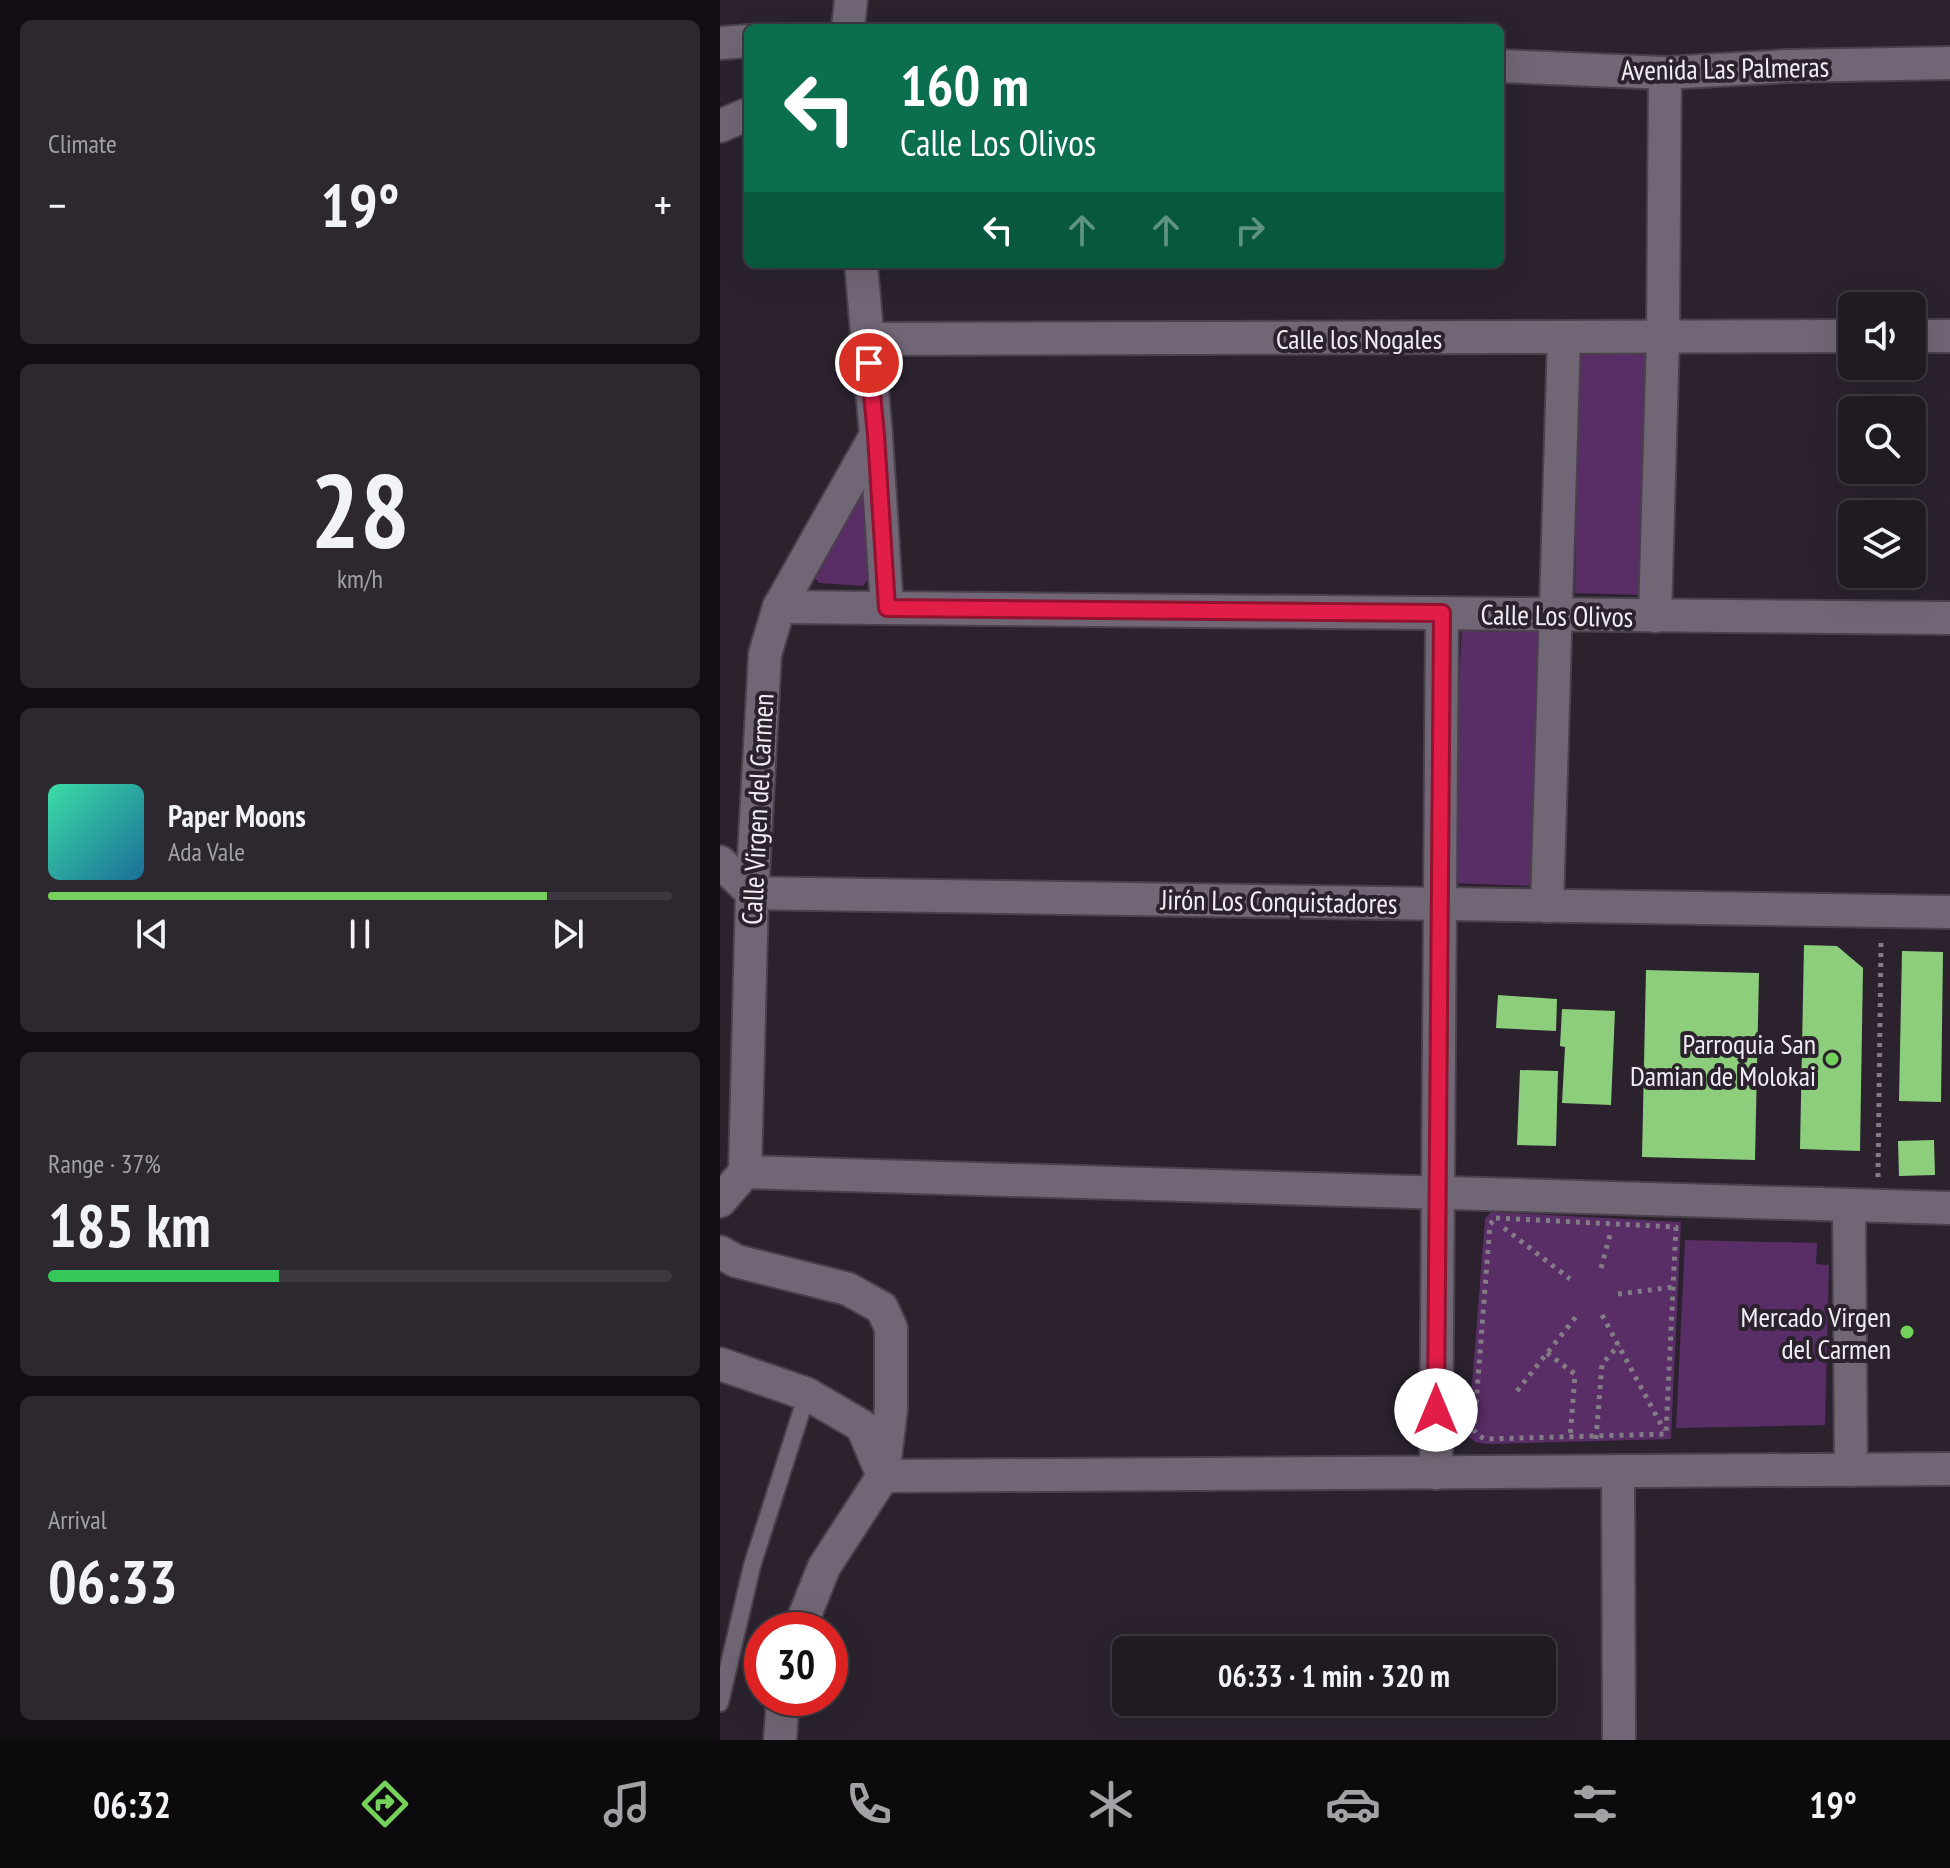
<!DOCTYPE html>
<html lang="en">
<head>
<meta charset="utf-8">
<style>
	:root { --surface:#201a22; --page:#2d272f; --text:#f1f3f6; --muted:#a2a1a5; --line:#3d3840; --accent:#74d25c }
	body { margin:0; font-family:"PT Sans Narrow",sans-serif; background:var(--page); color:var(--text); height:100vh; display:flex; flex-direction:column; font-size:30px; white-space:nowrap }
	* { box-sizing:border-box; margin:0 }
	p { font-size:26px; color:var(--muted) }
	.icon { flex:none; width:44px; height:44px; fill:none; stroke:currentColor; stroke-width:2; stroke-linecap:round; stroke-linejoin:round }
	.map { position:relative; flex:1; overflow:hidden }
	.sheet { display:flex; flex-direction:column; gap:20px; padding:20px; background:#120e13; width:720px }
	.sheet>* { flex:none }
	.hud { position:absolute; left:24px; top:24px; width:760px; height:244px; border-radius:12px; box-shadow:0 8px 32px #0002,0 0 0 2px var(--line); background:#0b6e4f; color:#fff; overflow:hidden }
	.controls { position:absolute; left:1118px; top:292px; display:grid; gap:16px }
	.controls a { display:grid; place-items:center; width:88px; height:88px; border-radius:12px; background:var(--surface); box-shadow:0 8px 32px #0002,0 0 0 2px var(--line); font-size:40px }
	.speed { position:absolute; left:24px; top:1612px; display:flex; gap:16px; font-size:40px; font-weight:700; text-align:center }
	.speed>* { display:grid; place-content:center; width:104px; height:104px; border-radius:50%; background:var(--surface); box-shadow:0 8px 32px #0002,0 0 0 2px var(--line); line-height:1 }
	.speed .limit { border:12px solid #d22; background:#fff; color:#111 }
	.pin { position:absolute; display:grid; place-items:center; width:68px; height:68px; color:#fff; margin:-34px; border:4px solid #fff; border-radius:50%; box-shadow:0 2px 8px #0007 }
	.me { position:absolute; width:88px; margin:-44px; rotate:0deg; stroke-linejoin:round; filter:drop-shadow(0 0 6px #0008) }
	.turn { display:flex; align-items:center; gap:28px; height:168px; padding:0 24px; font-size:36px }
	.turn .icon { width:104px; height:104px; stroke-width:2.5 }
	.turn b { display:block; font-size:56px; line-height:68px }
	.lanes { display:flex; align-items:center; height:76px; padding:0 24px; background:#0003; justify-content:center; gap:40px; direction:ltr }
	.lanes .off { opacity:.35 }
	.big { font-size:60px; font-weight:800; line-height:1.1 }
	.sheet .tile { flex:1; display:flex; flex-direction:column; justify-content:center; gap:12px; min-width:0; padding:0 28px; border-radius:12px; background:var(--page) }
	.sheet .dial { align-items:center; gap:0 }
	.dial b { font-size:104px; line-height:1 }
	.song { display:flex; align-items:center; gap:24px }
	.cover { width:96px; height:96px; border-radius:12px; background:linear-gradient(135deg,hsl(160 70% 55%),hsl(200 70% 35%)) }
	.played { height:8px; border-radius:4px; background:linear-gradient(90deg,var(--accent) 80%,var(--line) 80%) }
	.keys { display:flex; justify-content:space-around; direction:ltr }
	.heat { display:flex; justify-content:space-between; align-items:center; font-size:44px; direction:ltr }
	.charge { height:12px; border-radius:6px; background:linear-gradient(90deg,#34c759 37%,var(--line) 0) }
	.trip { position:absolute; left:392px; top:1636px; width:444px; height:80px; border-radius:12px; background:var(--surface); box-shadow:0 8px 32px #0002,0 0 0 2px var(--line); font-weight:800; line-height:80px; text-align:center }
	.tabs { display:flex; height:128px; justify-content:space-around; align-items:center; background:#0d0a0e; color:var(--muted) }
	.tabs .icon { width:56px; height:56px }
	.tabs .selected { color:var(--accent) }
	.tabs b { font-size:36px; color:var(--text) }
	main { display:flex; flex:1; min-height:0 }
	.map>svg:first-child { display:block }
	.green { fill:#592d66 }
	.building { fill:#8dce7d }
	.lines { fill:none; stroke-linecap:round; stroke-linejoin:round }
	.lane-casing { stroke:#49414b; stroke-width:20 }
	.street-casing { stroke:#49414b; stroke-width:36 }
	.path { stroke:#837b86; stroke-width:5; stroke-dasharray:4 6; stroke-linecap:butt }
	.lane { stroke:#716675; stroke-width:16 }
	.street { stroke:#716675; stroke-width:32 }
	.route-casing { stroke:#92132f; stroke-width:20 }
	.route { stroke:#e11d48; stroke-width:14 }
	.poi-dot { fill:#74d25c; stroke:#2b222e; stroke-width:3 }
	.labels { text-anchor:middle; dominant-baseline:central; stroke-width:8; stroke-linejoin:round; paint-order:stroke }
	.street-label { font-size:28px; fill:#f2ecf4; stroke:#2b222e }
	.poi-label { font-size:28px; fill:#f2ecf4; stroke:#2b222e; text-anchor:end }
</style>
</head>
<body>
<main>
<section class="sheet">
<div class="tile"><p>Climate</p>
<div class="heat"><a>−</a><b class="big">19°</b><a>+</a></div>
</div>
<div class="tile dial"><b>28</b><p>km/h</p></div>
<div class="tile">
<div class="song"><i class="cover"></i><div><b>Paper Moons</b><p>Ada Vale</p></div></div>
<div class="played"></div>
<div class="keys"><svg class="icon" aria-label="previous" viewBox="0 0 24 24"><path d="M18 5L8 12l10 7zM5 5v14"/></svg><svg class="icon" aria-label="pause" viewBox="0 0 24 24"><path d="M8 5v14M16 5v14"/></svg><svg class="icon" aria-label="next" viewBox="0 0 24 24"><path d="M6 5l10 7-10 7zM19 5v14"/></svg></div>
</div>
<div class="tile"><p>Range · 37%</p><b class="big">185 km</b><div class="charge"></div></div>
<div class="tile"><p>Arrival</p><b class="big">06:33</b></div>
</section>
<div class="map">
<svg width="1230" height="1740" viewBox="0 0 1230 1740">
	<rect width="100%" height="100%" fill="#2b222e"/>
	<g class="green">
		<polygon points="859,351 927,353 923,595 855,593"/>
		<path d="M143,490L147,495C149,518 160,568 143,586L99,583L95,578L96,571Z"/>
		<polygon points="742,625 821,629 810,886 730,883"/>
		<polygon points="771,1212 961,1222 951,1439 766,1444 755,1442 748,1436 765,1219"/>
		<polygon points="965,1240 1097,1243 1096,1264 1109,1265 1105,1425 956,1428"/>
	</g>
	<g class="building">
		<polygon points="1084,945 1117,946 1143,968 1140,1151 1080,1149"/>
		<polygon points="1182,951 1223,952 1221,1102 1179,1101"/>
		<polygon points="926,970 1039,973 1035,1160 922,1157"/>
		<polygon points="778,995 837,999 836,1031 776,1028"/>
		<polygon points="842,1009 895,1011 891,1105 842,1103 845,1047 840,1046"/>
		<polygon points="800,1070 838,1071 836,1146 797,1145"/>
		<polygon points="1214,1140 1215,1175 1179,1176 1178,1141"/>
	</g>
	<g class="lines">
		<defs>
			<polyline id="lane" points="0,1703 32,1566 87,1394"/>
			<g id="street">
				<polyline points="128,28 131,0"/>
				<polyline points="0,43 28,41"/>
				<polyline points="780,66 945,73 1068,66 1230,63"/>
				<polyline points="0,126 28,114"/>
				<polyline points="141,264 156,435 167,608"/>
				<polyline points="1192,336 1230,336"/>
				<polyline points="146,339 1132,336"/>
				<polyline points="59,607 1230,618"/>
				<polyline points="935,616 943,335 945,73"/>
				<polyline points="0,862 32,893 1230,912"/>
				<polyline points="827,906 844,337"/>
				<polyline points="25,1172 1230,1208"/>
				<polyline points="0,1201 25,1172 32,893 45,654 59,607 156,435"/>
				<polyline points="1129,1205 1131,1470"/>
				<polyline points="0,1252 16,1261 128,1289 162,1308 171,1328 171,1409 163,1476 104,1567 79,1630"/>
				<polyline points="0,1364 87,1394 142,1426 163,1476 1230,1469"/>
				<polyline points="898,1471 899,1740"/>
				<polyline points="716,1473 722,613"/>
				<polyline points="60,1740 63,1698"/>
			</g>
		</defs>
		<use href="#lane" class="lane-casing"/>
		<use href="#street" class="street-casing"/>
		<g class="path">
			<polyline points="1158,1177 1161,943"/>
			<polygon points="776,1218 956,1227 946,1434 765,1439 757,1435 754,1430 770,1224"/>
			<polyline points="784,1228 850,1279"/>
			<polyline points="881,1268 891,1231"/>
			<polyline points="898,1294 953,1287"/>
			<polyline points="882,1315 944,1430"/>
			<polyline points="827,1353 855,1374 850,1439"/>
			<polyline points="797,1391 859,1313"/>
			<polyline points="876,1439 882,1364 899,1345"/>
		</g>
		<use href="#lane" class="lane"/>
		<use href="#street" class="street"/>
	</g>
	<g class="lines">
		<defs>
			<polyline id="route" points="149,363 156,435 167,608 722,613 716,1410"/>
		</defs>
		<use href="#route" class="route-casing"/>
		<use href="#route" class="route"/>
	</g>
	<g class="poi-dot">
		<circle cx="1112" cy="1059" r="8"/>
		<circle cx="1187" cy="1332" r="8"/>
	</g>
	<g class="labels">
		<g class="street-label">
			<text transform="translate(1005 68) rotate(-1)">Avenida Las Palmeras</text>
			<text x="639" y="338">Calle los Nogales</text>
			<text transform="translate(837 615) rotate(1)">Calle Los Olivos</text>
			<text transform="translate(37 809) rotate(-87)">Calle Virgen del Carmen</text>
			<text transform="translate(559 901) rotate(1)">Jirón Los Conquistadores</text>
		</g>
		<g class="poi-label">
			<text x="1096" y="1043">Parroquia San<tspan x="1096" dy="32">Damian de Molokai</tspan></text>
			<text x="1171" y="1316">Mercado Virgen<tspan x="1171" dy="32">del Carmen</tspan></text>
		</g>
	</g>
</svg>
<div class="controls">
<a><svg class="icon" aria-label="sound" viewBox="0 0 24 24"><path d="M4 9h4l5-4v14l-5-4H4zM17 9q2 3 0 6"/></svg></a>
<a><svg class="icon" aria-label="search" viewBox="0 0 24 24"><circle cx="10" cy="10" r="6"/><path d="M15 15l6 6"/></svg></a>
<a><svg class="icon" aria-label="layers" viewBox="0 0 24 24"><path d="M12 4l9 5-9 5-9-5zM3 14l9 5 9-5"/></svg></a>
</div>
<div class="speed"><div class="limit">30</div></div>
<div class="pin" style="left:149px;top:363px;background:#d93025"><svg class="icon" aria-label="arrive" viewBox="0 0 24 24"><path d="M6 21V4h12l-3 4 3 4H6"/></svg></div>
<svg class="me" style="left:716px;top:1410px" viewBox="-20 -20 40 40"><circle r="19" fill="#fff"/><path d="M0-13L10 11 0 6-10 11z" fill="#e11d48"/></svg>
<div class="trip">06:33 · 1 min · 320 m</div>
<div class="hud">
<div class="turn"><svg class="icon" aria-label="left" viewBox="0 0 24 24"><path d="M17 20v-9H6M10 6l-5 5 5 5"/></svg><div><b>160 m</b>Calle Los Olivos</div></div>
<div class="lanes"><svg class="icon" aria-label="left" viewBox="0 0 24 24"><path d="M17 20v-9H6M10 6l-5 5 5 5"/></svg><svg class="icon off" aria-label="ahead" viewBox="0 0 24 24"><path d="M12 20V5M6 11l6-6 6 6"/></svg><svg class="icon off" aria-label="ahead" viewBox="0 0 24 24"><path d="M12 20V5M6 11l6-6 6 6"/></svg><svg class="icon off" aria-label="right" viewBox="0 0 24 24"><path d="M7 20v-9h11M14 6l5 5-5 5"/></svg></div>
</div>
</div>
</main>
<nav class="tabs">
<b>06:32</b>
<svg class="icon selected" aria-label="directions" viewBox="0 0 24 24"><path d="M12 3l9 9-9 9-9-9zM9 14v-3h6M13 9l2 2-2 2"/></svg>
<svg class="icon" aria-label="music" viewBox="0 0 24 24"><path d="M9 18V5l10-2v13"/><circle cx="6" cy="18" r="3"/><circle cx="16" cy="16" r="3"/></svg>
<svg class="icon" aria-label="phone" viewBox="0 0 24 24"><path d="M5 4h4l2 5-3 2q2 4 5 5l2-3 5 2v4C11 20 4 13 5 4z"/></svg>
<svg class="icon" aria-label="climate" viewBox="0 0 24 24"><path d="M12 3v18M4 7l16 10M4 17L20 7"/></svg>
<svg class="icon" aria-label="car" viewBox="0 0 24 24"><path d="M5 17H2v-5l4-1 3-4h7l3 4 3 1v5h-3M9 17h6M6 11h13"/><circle cx="7" cy="17" r="2"/><circle cx="17" cy="17" r="2"/></svg>
<svg class="icon" aria-label="filters" viewBox="0 0 24 24"><path d="M4 7h16M4 17h16"/><circle cx="9" cy="7" r="2"/><circle cx="15" cy="17" r="2"/></svg>
<b>19°</b>
</nav>
</body>
</html>
